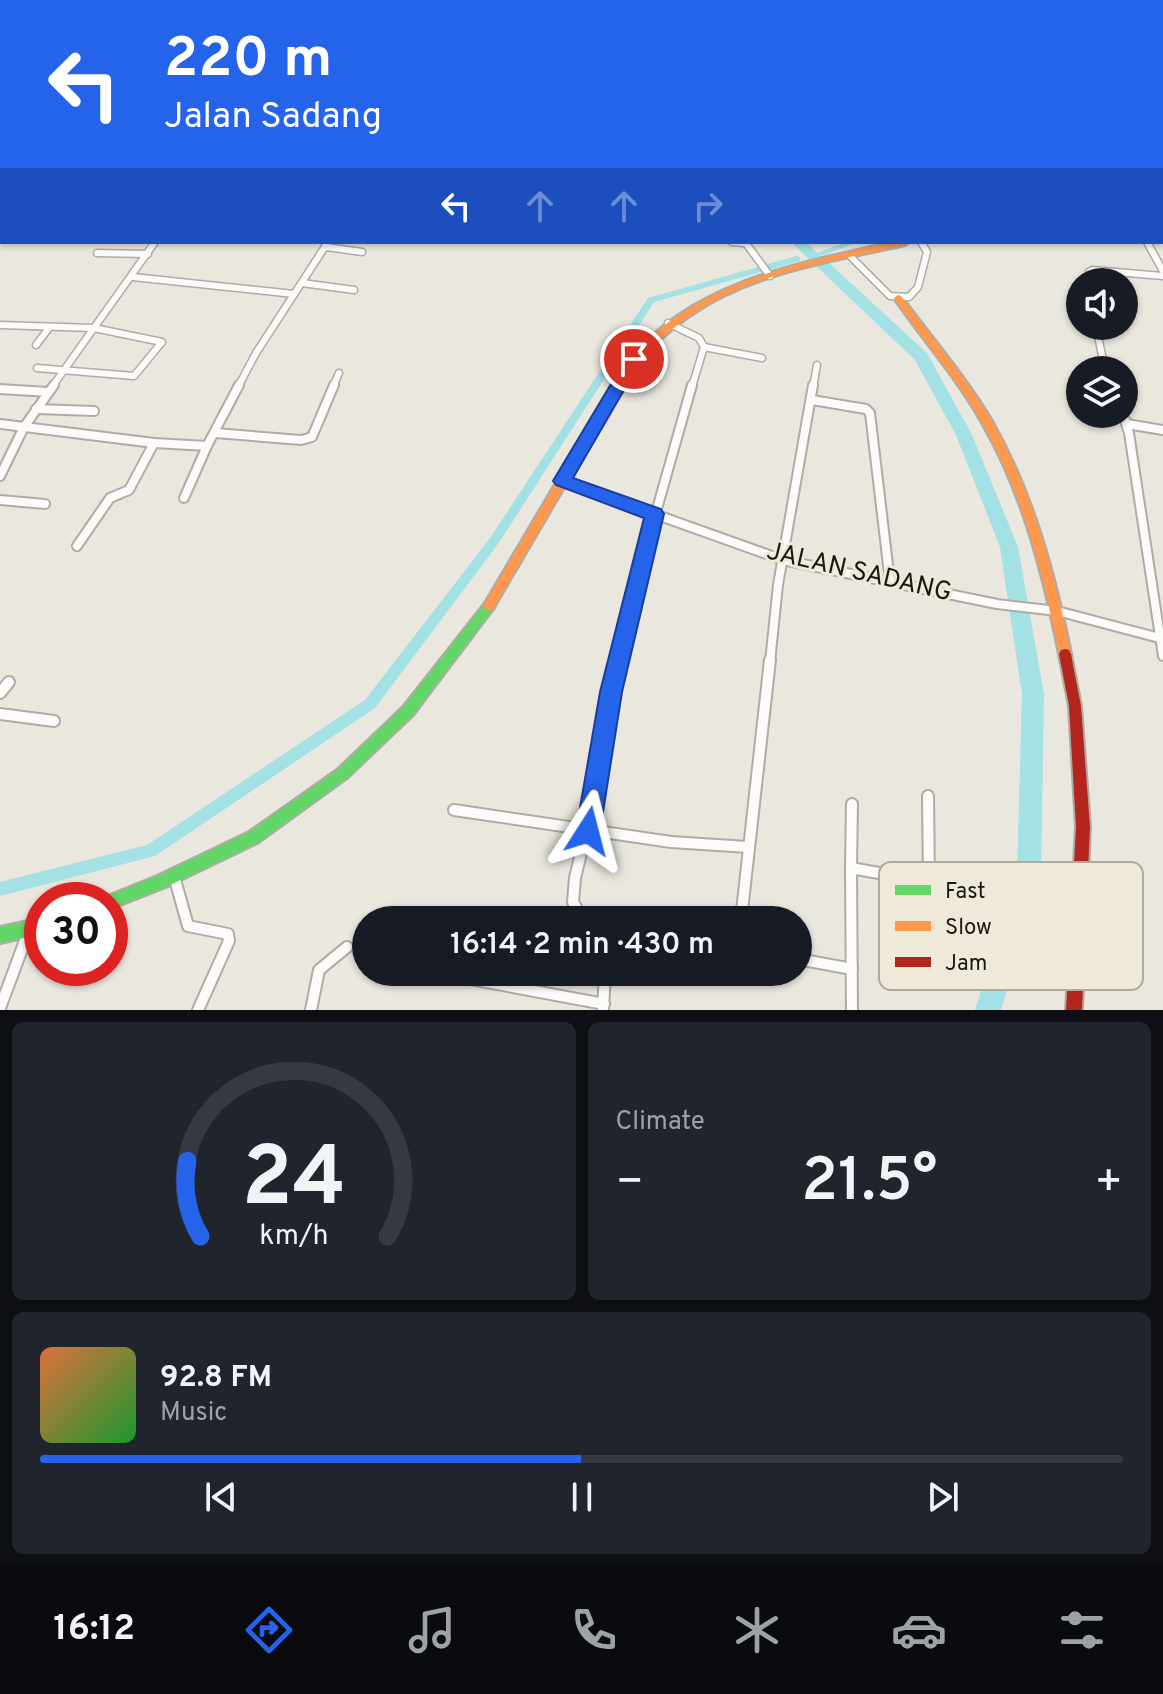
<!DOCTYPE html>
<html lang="en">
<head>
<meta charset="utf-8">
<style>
	:root { --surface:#171b24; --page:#20242c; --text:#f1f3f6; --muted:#9ea1a6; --line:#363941; --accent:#2563eb }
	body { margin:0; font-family:Overpass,sans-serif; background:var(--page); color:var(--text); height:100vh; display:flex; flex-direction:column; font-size:30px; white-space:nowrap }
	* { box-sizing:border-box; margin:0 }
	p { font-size:26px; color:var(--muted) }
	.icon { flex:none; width:44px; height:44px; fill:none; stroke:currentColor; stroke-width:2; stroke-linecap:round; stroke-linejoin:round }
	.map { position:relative; height:1010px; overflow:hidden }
	.drawer { display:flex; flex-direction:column; gap:12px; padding:12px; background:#0d0f14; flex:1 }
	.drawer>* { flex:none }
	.guide { position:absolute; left:0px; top:0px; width:1164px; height:244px; box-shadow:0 2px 6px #0004; background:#2563eb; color:#fff; overflow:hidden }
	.tools { position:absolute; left:1066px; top:268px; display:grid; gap:16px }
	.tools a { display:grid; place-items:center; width:72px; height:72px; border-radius:50%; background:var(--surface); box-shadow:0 2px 6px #0004; font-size:40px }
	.speed { position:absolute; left:24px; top:882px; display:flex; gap:16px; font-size:40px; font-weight:700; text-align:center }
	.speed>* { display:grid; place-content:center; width:104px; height:104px; border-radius:50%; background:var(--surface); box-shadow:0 2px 6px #0004; line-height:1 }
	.speed .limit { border:12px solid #d22; background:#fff; color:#111 }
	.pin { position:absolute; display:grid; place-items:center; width:68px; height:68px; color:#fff; margin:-34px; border:4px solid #fff; border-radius:50%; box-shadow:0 2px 8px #0007 }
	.me { position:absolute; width:88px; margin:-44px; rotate:9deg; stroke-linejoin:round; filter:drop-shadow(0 0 6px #0008) }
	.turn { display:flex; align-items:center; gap:28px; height:168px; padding:0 32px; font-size:36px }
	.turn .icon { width:104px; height:104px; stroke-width:2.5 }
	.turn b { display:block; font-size:56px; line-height:68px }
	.lanes { display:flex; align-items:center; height:76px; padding:0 32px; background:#0003; justify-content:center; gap:40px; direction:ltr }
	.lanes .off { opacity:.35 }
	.big { font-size:60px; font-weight:600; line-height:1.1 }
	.drawer .widget { flex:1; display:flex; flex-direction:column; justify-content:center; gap:12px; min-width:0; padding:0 28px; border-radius:12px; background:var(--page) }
	.drawer .dial { align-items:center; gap:0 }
	.dial svg { height:208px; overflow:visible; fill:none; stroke:var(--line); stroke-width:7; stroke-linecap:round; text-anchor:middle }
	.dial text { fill:var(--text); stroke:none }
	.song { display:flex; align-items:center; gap:24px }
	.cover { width:96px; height:96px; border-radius:12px; background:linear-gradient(135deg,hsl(20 70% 55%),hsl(130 70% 35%)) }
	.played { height:8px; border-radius:4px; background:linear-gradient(90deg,var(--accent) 50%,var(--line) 50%) }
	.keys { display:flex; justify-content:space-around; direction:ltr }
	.heat { display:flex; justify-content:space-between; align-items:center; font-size:44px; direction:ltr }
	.drawer .tiles { flex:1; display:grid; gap:12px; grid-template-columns:1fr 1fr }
	.widget:last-child { grid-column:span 2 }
	.trip { position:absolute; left:352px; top:906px; width:460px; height:80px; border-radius:40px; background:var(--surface); box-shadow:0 2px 6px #0004; font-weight:600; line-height:80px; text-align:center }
	.menu { display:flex; height:128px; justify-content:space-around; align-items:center; background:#090b0e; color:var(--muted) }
	.menu .icon { width:56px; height:56px }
	.menu .on { color:var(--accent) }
	.menu b { font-size:36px; color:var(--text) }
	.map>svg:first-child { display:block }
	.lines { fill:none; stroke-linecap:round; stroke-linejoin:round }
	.canal { fill:#a3e1e5; fill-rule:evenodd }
	.river { fill:#a3e1e5; fill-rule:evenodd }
	.street-far3-casing { stroke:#aeaca5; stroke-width:7 }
	.street-far2-casing { stroke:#aeaca5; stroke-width:9 }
	.street-far1-casing { stroke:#aeaca5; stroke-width:12 }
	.street-casing { stroke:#aeaca5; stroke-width:14 }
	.fast-casing { stroke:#aeaca5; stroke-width:4 }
	.slow-casing { stroke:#aeaca5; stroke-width:4 }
	.jam-casing { stroke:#aeaca5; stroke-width:4 }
	.street-far3 { stroke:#fcfbfa; stroke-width:5 }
	.street-far2 { stroke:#fcfbfa; stroke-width:6 }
	.street-far1 { stroke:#fcfbfa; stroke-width:8 }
	.street { stroke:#fcfbfa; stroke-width:10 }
	.fast { fill:#63d668; fill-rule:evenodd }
	.slow { fill:#ff974d; fill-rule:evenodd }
	.jam { fill:#b3261e; fill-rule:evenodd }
	.route { fill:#2563eb; stroke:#184099; stroke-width:2 }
	.labels { text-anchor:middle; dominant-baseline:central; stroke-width:6; stroke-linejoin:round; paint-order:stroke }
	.street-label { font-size:26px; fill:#1a1812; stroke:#efe9da }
	.key { fill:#efe9da; stroke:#afaa9e; stroke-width:2 }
	.key-label { font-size:22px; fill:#1a1812 }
</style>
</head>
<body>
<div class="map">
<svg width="1163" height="1010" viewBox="0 0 1163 1010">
	<rect width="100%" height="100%" fill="#eae7df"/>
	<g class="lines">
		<g class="canal">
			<polygon points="846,242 858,242 824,255 818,255 817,253"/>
			<polygon points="797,256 800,257 800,261 654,302 498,544 375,708 155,856 0,896 0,882 147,845 365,700 490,538 648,298"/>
		</g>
		<g class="river">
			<polygon points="517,0 530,0 531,2 518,2"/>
			<polygon points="791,242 806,242 927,353 972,435 1018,547 1044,694 1041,876 1001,1010 975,1010 1017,876 1022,694 1000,547 956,435 915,360"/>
		</g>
		<defs>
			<g id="street-far3">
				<polyline points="68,1 143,1"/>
				<polyline points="0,22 2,19"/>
			</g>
			<g id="street-far2">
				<polyline points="732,242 745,243"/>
				<polyline points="745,242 770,276"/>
				<polyline points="1147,242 1163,271"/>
				<polyline points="326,247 362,252"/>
				<polyline points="97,253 148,254"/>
				<polyline points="851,257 890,296 909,297 918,287 927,252 921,242"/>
				<polyline points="133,277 294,294"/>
				<polyline points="1090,282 1089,272 1092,270 1163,276"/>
				<polyline points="302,283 354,290"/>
				<polyline points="668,323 699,338 704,347 692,387"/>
				<polyline points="0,325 94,328 162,342 134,376 37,368"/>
				<polyline points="1096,326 1105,370"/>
				<polyline points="36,345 49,328"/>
				<polyline points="704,347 762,358"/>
				<polyline points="52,387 155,242"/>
				<polyline points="238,387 256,353 328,242"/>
				<polyline points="333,387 339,373"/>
				<polyline points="813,387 817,365"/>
			</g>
			<g id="street-far1">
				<polyline points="0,389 48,392"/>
				<polyline points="812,400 866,409 870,413 890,582"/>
				<polyline points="36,409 94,411"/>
				<polyline points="1123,414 1129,433 1163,656"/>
				<polyline points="0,424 154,443 207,446 239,385"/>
				<polyline points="1127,424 1163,430"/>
				<polyline points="215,433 301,440 312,437 334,385"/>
				<polyline points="0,476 24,427 54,385"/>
				<polyline points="562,481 783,560 997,604 1057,611 1163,639"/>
				<polyline points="184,498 207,446"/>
				<polyline points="0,500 45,504"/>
				<polyline points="77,546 110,498 129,490 154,443"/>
				<polyline points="620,662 655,516 692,385"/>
				<polyline points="770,662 778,585 813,385"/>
			</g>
			<g id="street">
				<polyline points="0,693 9,682"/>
				<polyline points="0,714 54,721"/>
				<polyline points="928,796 929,882"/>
				<polyline points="454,810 671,842 748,847"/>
				<polyline points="851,868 852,804"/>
				<polyline points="174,876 188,926 228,934 229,941 198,1010"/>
				<polyline points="583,920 573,902 575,878 593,803 620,660"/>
				<polyline points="741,920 770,660"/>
				<polyline points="798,959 852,969"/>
				<polyline points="439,979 465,978 604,1004"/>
				<polyline points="0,1008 29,930"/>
				<polyline points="311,1010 319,970 347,947"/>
				<polyline points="603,1010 605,972"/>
				<polyline points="852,1010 851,868 951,886"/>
			</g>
			<g id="fast">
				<polygon points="489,601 493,603 495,606 493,609 413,715 347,778 259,842 166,887 110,909 110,900 103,900 105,897 157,876 249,832 337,770 403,707 485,603"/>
				<polygon points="42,918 42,934 0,943 0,927"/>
			</g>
			<g id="slow">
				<rect x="1162" y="142" width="1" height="4"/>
				<rect x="1162" y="228" width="1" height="6"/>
				<path d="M894,242H909L905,245C834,261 756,272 694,313C673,327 656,343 638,361L493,609L489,611L485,609L483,606L485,603L629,359C695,281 799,263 894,242Z"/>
				<path d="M898,295L901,296C931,337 966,377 992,421C1033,493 1055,574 1071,654L1069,658L1065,659L1061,658L1059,654C1043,574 1023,494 982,423C957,378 923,340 894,298Z"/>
			</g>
			<polygon id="jam" points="1065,649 1069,650 1071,654 1081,706 1090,827 1082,1010 1066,1010 1076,827 1069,706 1059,654 1061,650"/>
		</defs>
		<use href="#street-far3" class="street-far3-casing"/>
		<use href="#street-far2" class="street-far2-casing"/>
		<use href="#street-far1" class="street-far1-casing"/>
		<use href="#street" class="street-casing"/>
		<use href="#fast" class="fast-casing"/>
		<use href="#slow" class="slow-casing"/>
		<use href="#jam" class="jam-casing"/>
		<use href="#street-far3" class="street-far3"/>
		<use href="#street-far2" class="street-far2"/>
		<use href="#street-far1" class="street-far1"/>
		<use href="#street" class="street"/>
		<use href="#fast" class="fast"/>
		<use href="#slow" class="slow"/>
		<use href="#jam" class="jam"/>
	</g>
	<polygon class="route" points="634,353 642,359 573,478 661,509 664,514 622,692 600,831 596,839 588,842 580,839 576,831 600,692 644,518 556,485 553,481 626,359"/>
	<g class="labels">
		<g class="street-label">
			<text transform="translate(859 573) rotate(13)">JALAN SADANG</text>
		</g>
	</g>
	<rect x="879" y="862" width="264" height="128" rx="12" class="key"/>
	<rect x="895" y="885" width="36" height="10" fill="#63d668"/>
	<rect x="895" y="921" width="36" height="10" fill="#ff974d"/>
	<rect x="895" y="957" width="36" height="10" fill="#b3261e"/>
	<g class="key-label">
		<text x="945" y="898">Fast</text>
		<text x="945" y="934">Slow</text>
		<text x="945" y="970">Jam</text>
	</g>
</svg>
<div class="tools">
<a><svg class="icon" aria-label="sound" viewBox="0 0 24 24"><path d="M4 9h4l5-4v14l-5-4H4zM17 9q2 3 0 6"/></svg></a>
<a><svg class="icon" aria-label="layers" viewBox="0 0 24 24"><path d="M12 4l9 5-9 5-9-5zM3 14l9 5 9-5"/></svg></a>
</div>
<div class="speed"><div class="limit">30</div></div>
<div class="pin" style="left:634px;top:359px;background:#d93025"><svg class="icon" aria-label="arrive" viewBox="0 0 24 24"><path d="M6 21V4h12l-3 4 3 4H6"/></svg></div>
<svg class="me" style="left:588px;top:831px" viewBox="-20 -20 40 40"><path d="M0-17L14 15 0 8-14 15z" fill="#2563eb" stroke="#fff" stroke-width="4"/></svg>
<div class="trip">16:14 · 2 min · 430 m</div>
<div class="guide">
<div class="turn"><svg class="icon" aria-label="left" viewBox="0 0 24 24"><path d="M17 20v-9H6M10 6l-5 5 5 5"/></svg><div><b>220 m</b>Jalan Sadang</div></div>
<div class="lanes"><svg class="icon" aria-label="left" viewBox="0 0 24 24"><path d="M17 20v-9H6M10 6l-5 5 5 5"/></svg><svg class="icon off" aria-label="ahead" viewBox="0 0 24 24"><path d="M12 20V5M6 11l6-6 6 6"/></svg><svg class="icon off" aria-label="ahead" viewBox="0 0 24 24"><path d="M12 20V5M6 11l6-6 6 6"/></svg><svg class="icon off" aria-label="right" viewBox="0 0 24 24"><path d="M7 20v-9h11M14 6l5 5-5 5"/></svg></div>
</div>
</div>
<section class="drawer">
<div class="tiles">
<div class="widget dial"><svg viewBox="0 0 100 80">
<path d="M14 69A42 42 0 1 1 86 69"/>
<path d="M14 69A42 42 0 0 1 9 40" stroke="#2563eb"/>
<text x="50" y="56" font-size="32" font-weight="700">24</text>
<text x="50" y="72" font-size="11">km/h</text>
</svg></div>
<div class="widget"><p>Climate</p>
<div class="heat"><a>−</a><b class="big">21.5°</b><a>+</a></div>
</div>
<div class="widget">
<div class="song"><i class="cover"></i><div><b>92.8 FM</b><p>Music</p></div></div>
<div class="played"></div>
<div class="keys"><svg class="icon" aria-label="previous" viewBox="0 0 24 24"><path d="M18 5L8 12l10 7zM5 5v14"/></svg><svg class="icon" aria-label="pause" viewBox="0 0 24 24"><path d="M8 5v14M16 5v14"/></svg><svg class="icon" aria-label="next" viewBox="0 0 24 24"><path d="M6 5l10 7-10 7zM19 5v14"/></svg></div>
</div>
</div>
</section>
<nav class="menu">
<b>16:12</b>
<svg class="icon on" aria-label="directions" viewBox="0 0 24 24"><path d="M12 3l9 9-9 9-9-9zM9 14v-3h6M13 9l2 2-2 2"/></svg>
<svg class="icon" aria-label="music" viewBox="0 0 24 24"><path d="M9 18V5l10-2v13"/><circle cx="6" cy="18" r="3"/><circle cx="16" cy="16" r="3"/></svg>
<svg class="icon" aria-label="phone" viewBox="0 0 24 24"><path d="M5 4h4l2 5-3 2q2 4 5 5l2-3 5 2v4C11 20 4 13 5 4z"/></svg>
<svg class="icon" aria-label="climate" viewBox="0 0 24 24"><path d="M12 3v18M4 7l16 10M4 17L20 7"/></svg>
<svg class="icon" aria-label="car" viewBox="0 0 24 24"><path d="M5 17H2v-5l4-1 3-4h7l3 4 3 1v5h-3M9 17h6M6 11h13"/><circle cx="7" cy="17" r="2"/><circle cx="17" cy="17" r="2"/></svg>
<svg class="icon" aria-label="filters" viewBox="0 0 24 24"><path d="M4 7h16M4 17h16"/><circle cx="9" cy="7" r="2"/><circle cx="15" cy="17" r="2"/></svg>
</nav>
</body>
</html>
